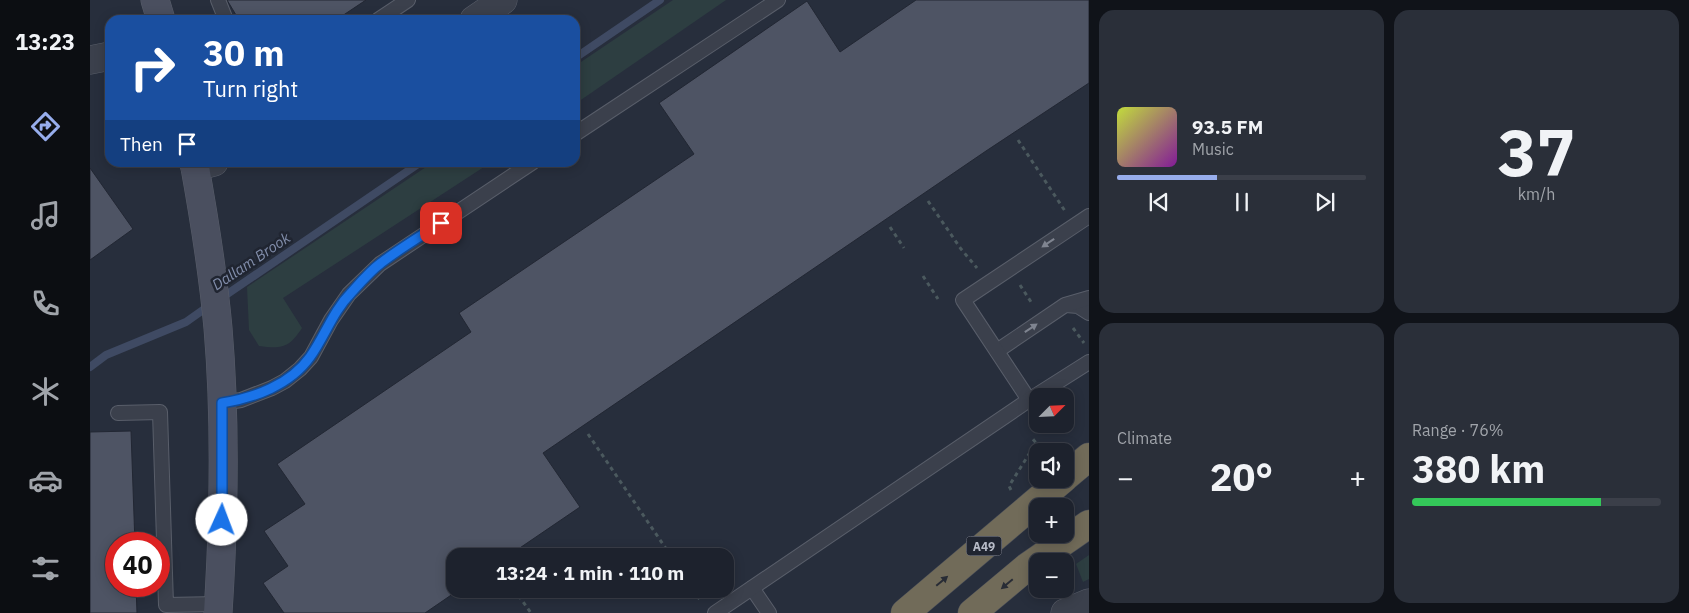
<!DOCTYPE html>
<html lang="en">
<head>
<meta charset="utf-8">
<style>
	:root { --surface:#1d222d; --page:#2a2f39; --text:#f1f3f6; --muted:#a0a4aa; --line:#3b3f49; --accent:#97adec }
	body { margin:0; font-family:"IBM Plex Sans",sans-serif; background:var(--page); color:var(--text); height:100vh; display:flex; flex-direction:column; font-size:19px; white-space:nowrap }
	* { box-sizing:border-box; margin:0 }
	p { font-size:16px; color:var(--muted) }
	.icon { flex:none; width:28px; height:28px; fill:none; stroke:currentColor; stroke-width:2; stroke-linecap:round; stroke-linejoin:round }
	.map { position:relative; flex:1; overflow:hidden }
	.side { display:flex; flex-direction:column; gap:10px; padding:10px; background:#101319; width:600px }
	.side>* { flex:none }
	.banner { position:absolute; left:15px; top:15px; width:475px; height:152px; border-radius:15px; box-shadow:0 2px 12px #0003,0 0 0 1px var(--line); background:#1a4fa0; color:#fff; overflow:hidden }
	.needle { width:32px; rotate:66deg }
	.buttons { position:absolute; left:939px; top:388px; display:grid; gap:10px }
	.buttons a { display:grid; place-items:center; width:45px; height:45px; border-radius:10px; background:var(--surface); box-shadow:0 2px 12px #0003,0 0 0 1px var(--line); font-size:25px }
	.speed { position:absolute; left:15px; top:532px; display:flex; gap:10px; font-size:25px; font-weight:700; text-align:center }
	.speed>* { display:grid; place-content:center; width:65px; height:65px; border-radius:50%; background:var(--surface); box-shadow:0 2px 12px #0003,0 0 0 1px var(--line); line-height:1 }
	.speed .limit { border:8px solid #d22; background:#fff; color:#111 }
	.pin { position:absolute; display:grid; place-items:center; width:42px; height:42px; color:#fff; margin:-21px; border-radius:10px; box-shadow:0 2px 8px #0006 }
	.me { position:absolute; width:55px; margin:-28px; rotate:2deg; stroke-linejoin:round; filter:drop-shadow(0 0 4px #0008) }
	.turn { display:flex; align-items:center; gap:18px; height:105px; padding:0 15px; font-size:22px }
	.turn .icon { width:65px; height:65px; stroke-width:2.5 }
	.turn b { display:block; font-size:35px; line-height:42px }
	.then { display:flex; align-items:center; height:48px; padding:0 15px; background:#0003; gap:10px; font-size:19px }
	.big { font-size:38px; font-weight:700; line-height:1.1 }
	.side .card { flex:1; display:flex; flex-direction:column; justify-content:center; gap:8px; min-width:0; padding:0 18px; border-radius:15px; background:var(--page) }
	.side .dial { align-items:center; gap:0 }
	.dial b { font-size:65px; line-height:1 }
	.song { display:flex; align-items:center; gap:15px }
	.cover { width:60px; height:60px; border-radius:8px; background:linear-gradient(135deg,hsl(70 70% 55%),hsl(290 70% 35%)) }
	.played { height:5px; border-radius:2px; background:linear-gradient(90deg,var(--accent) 40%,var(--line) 40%) }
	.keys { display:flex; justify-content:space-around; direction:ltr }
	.heat { display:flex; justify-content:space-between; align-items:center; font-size:28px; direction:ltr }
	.charge { height:8px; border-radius:4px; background:linear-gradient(90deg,#34c759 76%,var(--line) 0) }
	.side .tiles { flex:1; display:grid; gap:10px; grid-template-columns:repeat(2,1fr) }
	.trip { position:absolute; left:356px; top:548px; width:288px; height:50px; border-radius:15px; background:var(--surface); box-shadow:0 2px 12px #0003,0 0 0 1px var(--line); font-weight:700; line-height:50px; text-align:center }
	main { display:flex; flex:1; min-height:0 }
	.dock { display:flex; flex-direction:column; width:90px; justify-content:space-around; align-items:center; background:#0c0e12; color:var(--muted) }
	.dock .icon { width:35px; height:35px }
	.dock .selected { color:var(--accent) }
	.dock b { font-size:22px; color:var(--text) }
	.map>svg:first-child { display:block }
	.green { fill:#2d3e41 }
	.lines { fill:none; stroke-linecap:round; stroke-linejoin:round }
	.stream { stroke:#3f4a63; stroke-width:8 }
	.building { fill:#4e5464; stroke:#222733 }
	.lane-casing { stroke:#595e6a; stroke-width:16 }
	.street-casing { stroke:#595e6a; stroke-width:29 }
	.secondary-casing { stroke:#595e6a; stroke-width:29 }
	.highway-casing { stroke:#464b57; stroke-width:29 }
	.path { stroke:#4b595e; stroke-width:3; stroke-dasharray:4 4; stroke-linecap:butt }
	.lane { stroke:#3b404c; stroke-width:14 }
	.street { stroke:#3b404c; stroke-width:28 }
	.secondary { stroke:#4a4f5f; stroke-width:28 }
	.highway { stroke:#716b59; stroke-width:28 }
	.oneway { fill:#7f8490 }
	.oneway2 { fill:#282c35 }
	.route-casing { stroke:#114b97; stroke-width:12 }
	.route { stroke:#1a73e8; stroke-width:9 }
	.labels { text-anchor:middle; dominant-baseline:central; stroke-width:5; stroke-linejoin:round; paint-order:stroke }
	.shield { fill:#202531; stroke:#8a8e9a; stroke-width:1 }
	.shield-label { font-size:12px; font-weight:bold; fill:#b7bbc7 }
	.water-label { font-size:15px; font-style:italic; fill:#828eab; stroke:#202531 }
</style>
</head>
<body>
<main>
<nav class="dock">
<b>13:23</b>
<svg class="icon selected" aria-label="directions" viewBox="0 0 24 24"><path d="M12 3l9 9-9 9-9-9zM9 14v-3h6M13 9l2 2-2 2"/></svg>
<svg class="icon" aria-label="music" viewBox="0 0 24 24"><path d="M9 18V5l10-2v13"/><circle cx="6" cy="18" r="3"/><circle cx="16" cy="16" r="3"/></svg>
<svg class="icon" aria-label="phone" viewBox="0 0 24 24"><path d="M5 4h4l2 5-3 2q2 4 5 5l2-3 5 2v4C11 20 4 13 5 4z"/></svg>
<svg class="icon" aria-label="climate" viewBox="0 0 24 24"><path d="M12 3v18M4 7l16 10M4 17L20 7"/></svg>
<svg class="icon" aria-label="car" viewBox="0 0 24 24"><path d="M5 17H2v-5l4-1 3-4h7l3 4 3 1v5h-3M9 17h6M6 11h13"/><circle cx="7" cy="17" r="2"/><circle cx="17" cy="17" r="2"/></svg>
<svg class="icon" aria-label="filters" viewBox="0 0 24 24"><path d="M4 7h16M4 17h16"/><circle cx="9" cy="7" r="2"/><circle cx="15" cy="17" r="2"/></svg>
</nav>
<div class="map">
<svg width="999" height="613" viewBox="0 0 999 613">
	<rect width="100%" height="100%" fill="#272e3c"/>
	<g class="green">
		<polygon points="583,0 636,0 485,104 485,66"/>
		<path d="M342,163H400L193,298L212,328C199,348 192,349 169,346L159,330L157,287Z"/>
		<polygon points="999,555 999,579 993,582 986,564"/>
	</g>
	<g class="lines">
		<g class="stream">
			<polyline points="485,58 570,0"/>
			<polyline points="130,299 331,162"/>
			<polyline points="0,367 16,355 96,322 120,305"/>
		</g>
	</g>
	<g class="building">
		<polygon points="137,0 276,0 246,20 149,20"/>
		<polygon points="826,0 999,0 999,83 896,151 453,453 490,507 418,556 365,556 365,589 370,589 335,613 194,613 173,583 198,566 174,531 215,504 187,464 381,332 369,313 604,154 569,103 717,1 750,52"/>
		<polygon points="0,168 43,229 0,260"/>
		<polygon points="41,431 45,544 26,544 26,586 46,586 47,613 0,613 0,432"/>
	</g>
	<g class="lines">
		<defs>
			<g id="lane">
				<polyline points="128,0 136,20"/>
				<polyline points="288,20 318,0"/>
				<polyline points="485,134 688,0"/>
				<polyline points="976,305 988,306 999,313"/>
				<polyline points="907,351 975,305 999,298"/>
				<polyline points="939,400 873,300 999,216"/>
				<polyline points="132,403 151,400 182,388 195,381 210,369 221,357 241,320 259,294 290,264 443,162"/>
				<polyline points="28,413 70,412 76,605 129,604"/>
				<polyline points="662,588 679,613"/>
				<polyline points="625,613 939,400 999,362"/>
			</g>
			<g id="street">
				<polyline points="384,20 413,0"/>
				<polyline points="0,60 20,56"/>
				<polyline points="105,167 124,162"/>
				<polyline points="975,613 999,603"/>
			</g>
			<g id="secondary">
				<polyline points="65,0 71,20"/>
				<path d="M104,162C114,217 123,273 128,328C136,422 134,519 128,613"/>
			</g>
			<g id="highway">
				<polyline points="975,477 999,457"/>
				<polyline points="815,613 973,479"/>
				<polyline points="882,613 937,567 999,524"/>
			</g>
		</defs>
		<use href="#lane" class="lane-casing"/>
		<use href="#street" class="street-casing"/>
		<use href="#secondary" class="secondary-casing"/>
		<use href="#highway" class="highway-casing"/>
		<g class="path">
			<polyline points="928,140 975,211"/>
			<polyline points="838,201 871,249 887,268"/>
			<polyline points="800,227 814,248"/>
			<polyline points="833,276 848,299"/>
			<polyline points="930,285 943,305"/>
			<polyline points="983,328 994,343"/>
			<polyline points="498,434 581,556"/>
			<polyline points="921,490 919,486 946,443 942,438"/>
			<polyline points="424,589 441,613"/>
			<polyline points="603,589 610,600"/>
		</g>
		<use href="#lane" class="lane"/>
		<use href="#street" class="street"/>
		<use href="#secondary" class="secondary"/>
		<use href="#highway" class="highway"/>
	</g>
	<defs><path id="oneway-solid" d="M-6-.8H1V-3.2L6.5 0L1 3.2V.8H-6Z" transform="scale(1.25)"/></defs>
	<g class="oneway">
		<use href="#oneway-solid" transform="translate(958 243) rotate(146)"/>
		<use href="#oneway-solid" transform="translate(941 328) rotate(-34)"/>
	</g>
	<g class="oneway2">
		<use href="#oneway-solid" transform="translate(852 581) rotate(-40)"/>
		<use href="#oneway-solid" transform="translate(917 584) rotate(140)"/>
	</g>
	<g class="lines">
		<defs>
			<path id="route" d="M132,520V403C164,398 200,385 220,357C235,336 243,311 261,293C270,283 280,271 291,263C309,249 331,236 351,223"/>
		</defs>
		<use href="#route" class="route-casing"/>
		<use href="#route" class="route"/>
	</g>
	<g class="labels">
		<rect class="shield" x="876.5" y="536.5" width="35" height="19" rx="4"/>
		<g class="shield-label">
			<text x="894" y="546">A49</text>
		</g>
		<g class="water-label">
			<text transform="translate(161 261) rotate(-34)">Dallam Brook</text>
		</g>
	</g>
</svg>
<div class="buttons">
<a><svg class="needle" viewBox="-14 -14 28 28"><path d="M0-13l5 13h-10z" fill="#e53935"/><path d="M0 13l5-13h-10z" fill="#a0a4aa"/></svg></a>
<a><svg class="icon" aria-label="sound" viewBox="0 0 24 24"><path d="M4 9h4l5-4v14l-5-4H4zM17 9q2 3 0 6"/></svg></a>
<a>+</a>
<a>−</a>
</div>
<div class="speed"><div class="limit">40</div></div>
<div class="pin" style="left:351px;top:223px;background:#d93025"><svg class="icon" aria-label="arrive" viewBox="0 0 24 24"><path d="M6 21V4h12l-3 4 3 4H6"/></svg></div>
<svg class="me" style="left:132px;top:520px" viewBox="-20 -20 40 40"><circle r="19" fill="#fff"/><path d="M0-13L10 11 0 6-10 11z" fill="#1a73e8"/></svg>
<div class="trip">13:24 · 1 min · 110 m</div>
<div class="banner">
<div class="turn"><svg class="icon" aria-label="right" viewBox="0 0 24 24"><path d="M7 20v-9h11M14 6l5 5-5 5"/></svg><div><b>30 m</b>Turn right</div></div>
<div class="then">Then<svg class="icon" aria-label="arrive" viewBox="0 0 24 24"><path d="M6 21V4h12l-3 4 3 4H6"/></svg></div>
</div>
</div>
<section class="side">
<div class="tiles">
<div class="card">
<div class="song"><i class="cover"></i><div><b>93.5 FM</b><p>Music</p></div></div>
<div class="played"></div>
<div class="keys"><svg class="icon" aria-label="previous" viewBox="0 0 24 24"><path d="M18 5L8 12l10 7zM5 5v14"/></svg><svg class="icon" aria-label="pause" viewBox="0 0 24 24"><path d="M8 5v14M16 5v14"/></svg><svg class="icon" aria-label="next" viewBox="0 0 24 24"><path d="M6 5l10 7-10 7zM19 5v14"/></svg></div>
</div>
<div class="card dial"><b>37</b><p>km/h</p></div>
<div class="card"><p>Climate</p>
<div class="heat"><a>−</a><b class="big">20°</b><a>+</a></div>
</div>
<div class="card"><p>Range · 76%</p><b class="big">380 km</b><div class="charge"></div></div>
</div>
</section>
</main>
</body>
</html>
